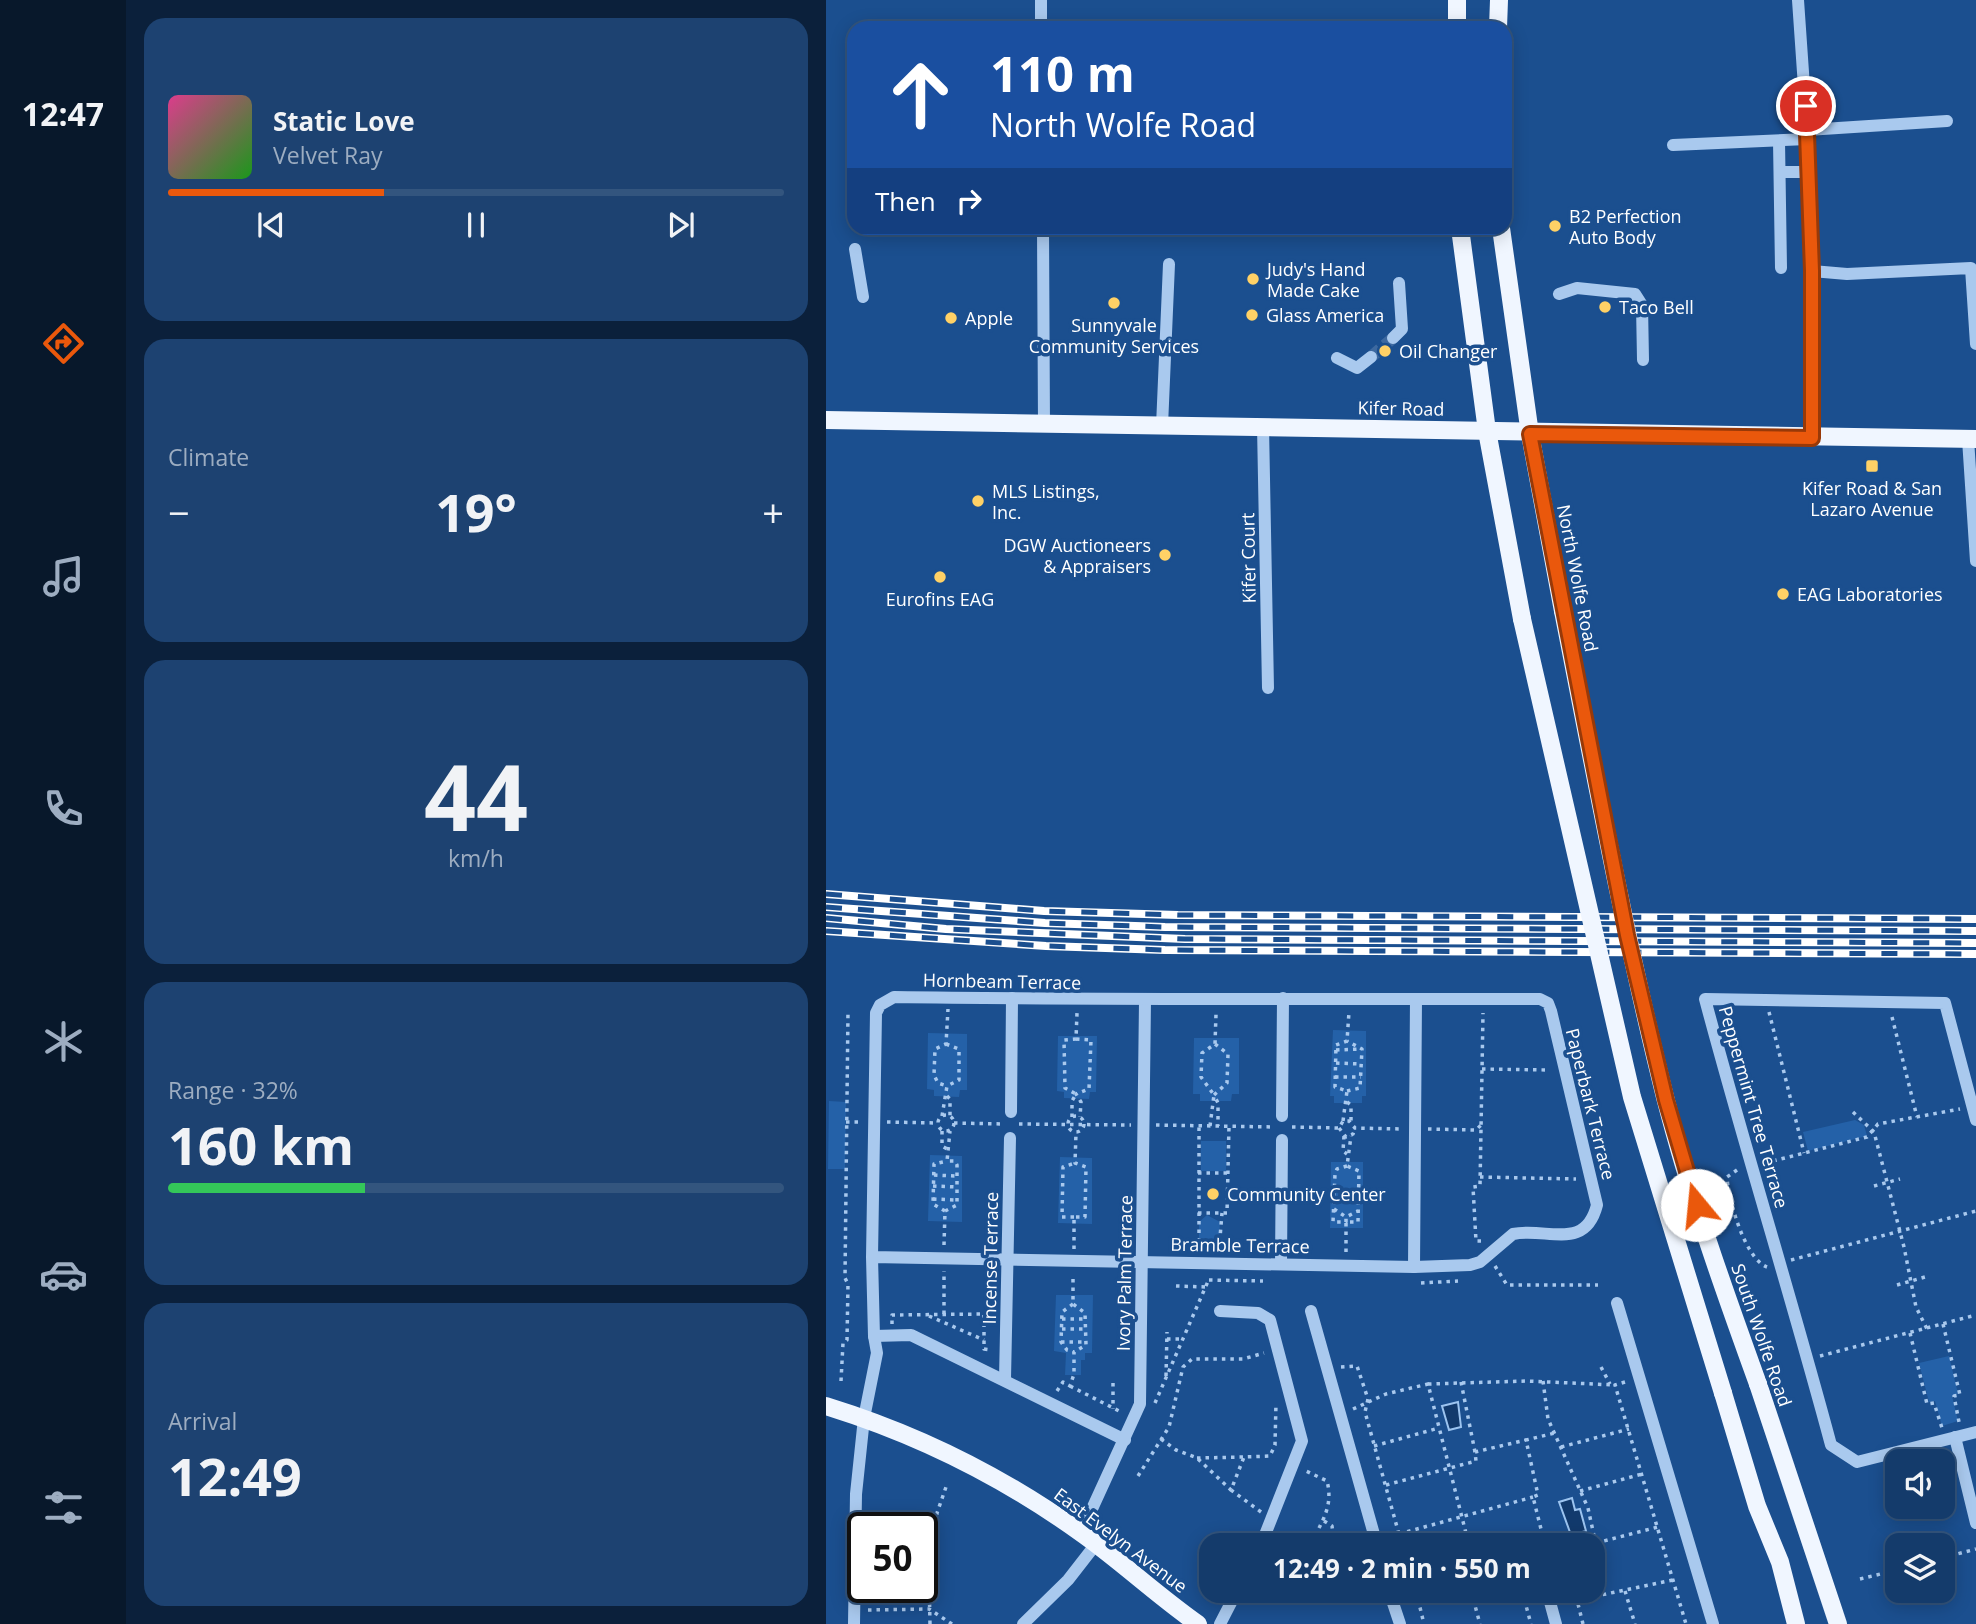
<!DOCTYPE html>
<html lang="en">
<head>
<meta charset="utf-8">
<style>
	:root { --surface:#143b6b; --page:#1d4271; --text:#f1f3f6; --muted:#9dadc1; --line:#33557e; --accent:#ea580c }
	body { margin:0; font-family:"Open Sans",sans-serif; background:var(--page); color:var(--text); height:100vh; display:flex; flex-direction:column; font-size:26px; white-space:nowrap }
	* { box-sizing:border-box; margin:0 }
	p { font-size:23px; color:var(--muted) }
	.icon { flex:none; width:38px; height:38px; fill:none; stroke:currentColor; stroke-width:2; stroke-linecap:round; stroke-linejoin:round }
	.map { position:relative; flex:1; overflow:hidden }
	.sheet { display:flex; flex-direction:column; gap:18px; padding:18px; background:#0b203b; width:700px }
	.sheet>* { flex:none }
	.top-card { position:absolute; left:21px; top:21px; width:665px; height:214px; border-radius:21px; box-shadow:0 4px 18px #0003,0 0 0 2px var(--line); background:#1a4fa0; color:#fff; overflow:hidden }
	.controls { position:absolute; left:1059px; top:1449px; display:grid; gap:14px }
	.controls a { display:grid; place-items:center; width:70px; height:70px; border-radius:14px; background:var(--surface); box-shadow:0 4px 18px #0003,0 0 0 2px var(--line); font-size:35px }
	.speed { position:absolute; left:21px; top:1512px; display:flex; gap:14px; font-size:35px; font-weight:700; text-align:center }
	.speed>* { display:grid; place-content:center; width:91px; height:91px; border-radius:50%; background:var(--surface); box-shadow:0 4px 18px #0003,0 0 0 2px var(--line); line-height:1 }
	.speed .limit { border:4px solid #111; border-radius:10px; background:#fff; color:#111 }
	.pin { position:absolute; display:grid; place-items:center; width:60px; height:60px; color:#fff; margin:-30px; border:4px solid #fff; border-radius:50%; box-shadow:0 2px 7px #0007 }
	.me { position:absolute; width:77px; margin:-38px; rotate:343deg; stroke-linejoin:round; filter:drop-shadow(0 0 5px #0008) }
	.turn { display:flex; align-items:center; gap:24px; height:147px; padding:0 28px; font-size:32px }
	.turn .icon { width:91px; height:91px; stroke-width:2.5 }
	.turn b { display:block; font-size:49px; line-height:60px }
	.then { display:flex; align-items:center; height:66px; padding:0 28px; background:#0003; gap:14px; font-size:26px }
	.big { font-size:52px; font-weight:700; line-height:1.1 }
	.sheet .widget { flex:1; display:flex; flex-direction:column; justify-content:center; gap:10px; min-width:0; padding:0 24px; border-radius:21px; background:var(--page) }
	.sheet .dial { align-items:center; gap:0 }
	.dial b { font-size:91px; line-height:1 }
	.song { display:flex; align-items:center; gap:21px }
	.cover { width:84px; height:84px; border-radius:10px; background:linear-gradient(135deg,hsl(330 70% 55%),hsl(120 70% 35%)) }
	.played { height:7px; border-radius:4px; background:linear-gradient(90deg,var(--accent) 35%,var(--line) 35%) }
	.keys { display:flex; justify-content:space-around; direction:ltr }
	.heat { display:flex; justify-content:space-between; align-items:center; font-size:38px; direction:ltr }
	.charge { height:10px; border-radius:5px; background:linear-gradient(90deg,#34c759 32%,var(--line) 0) }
	.trip { position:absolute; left:373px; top:1533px; width:406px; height:70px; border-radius:21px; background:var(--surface); box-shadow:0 4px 18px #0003,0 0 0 2px var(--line); font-weight:700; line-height:70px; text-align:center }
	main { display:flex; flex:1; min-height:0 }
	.dock { display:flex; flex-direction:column; width:126px; justify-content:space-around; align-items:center; background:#08182b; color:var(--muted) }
	.dock .icon { width:49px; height:49px }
	.dock .current { color:var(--accent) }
	.dock b { font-size:32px; color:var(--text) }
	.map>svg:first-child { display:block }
	.green { fill:#2461a8 }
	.water { fill:#123a6d; stroke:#9cc4f0; stroke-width:2 }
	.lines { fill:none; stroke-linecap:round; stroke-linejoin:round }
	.minor-tunnel { stroke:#3d69a0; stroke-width:12; stroke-dasharray:12 6; stroke-linecap:butt }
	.path { stroke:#a9c9ee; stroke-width:3.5; stroke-dasharray:3.5 5; stroke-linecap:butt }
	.minor { stroke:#a9c9ee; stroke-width:12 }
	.major { stroke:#f0f6ff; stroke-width:18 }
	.rail-casing { stroke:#fff; stroke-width:8 }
	.rail { stroke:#1b4f8f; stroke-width:5; stroke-dasharray:16; stroke-linecap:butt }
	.major-bridge { stroke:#f0f6ff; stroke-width:18 }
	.route-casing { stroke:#983908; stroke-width:18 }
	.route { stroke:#ea580c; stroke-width:12 }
	.poi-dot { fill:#ffd166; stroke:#1b4f8f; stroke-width:2.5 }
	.labels { text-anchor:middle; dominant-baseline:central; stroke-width:7; stroke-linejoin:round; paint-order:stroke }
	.poi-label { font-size:18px; fill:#fff; stroke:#1b4f8f; text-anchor:start }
	.street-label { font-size:18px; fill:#fff; stroke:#1b4f8f }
</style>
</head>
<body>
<main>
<nav class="dock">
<b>12:47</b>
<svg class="icon current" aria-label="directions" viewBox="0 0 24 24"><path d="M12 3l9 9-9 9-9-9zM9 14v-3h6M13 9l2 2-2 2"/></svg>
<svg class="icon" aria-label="music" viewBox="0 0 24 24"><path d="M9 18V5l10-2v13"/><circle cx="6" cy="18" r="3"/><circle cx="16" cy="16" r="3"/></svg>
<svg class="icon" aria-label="phone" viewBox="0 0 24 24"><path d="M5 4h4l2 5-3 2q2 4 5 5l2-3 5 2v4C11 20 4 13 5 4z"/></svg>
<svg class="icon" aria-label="climate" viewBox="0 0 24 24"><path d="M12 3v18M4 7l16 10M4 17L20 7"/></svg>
<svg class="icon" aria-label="car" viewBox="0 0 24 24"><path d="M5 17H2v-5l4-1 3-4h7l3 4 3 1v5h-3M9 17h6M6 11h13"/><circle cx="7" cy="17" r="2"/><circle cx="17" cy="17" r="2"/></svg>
<svg class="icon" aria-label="filters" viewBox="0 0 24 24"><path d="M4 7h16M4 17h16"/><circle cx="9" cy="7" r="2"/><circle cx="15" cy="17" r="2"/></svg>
</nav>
<section class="sheet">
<div class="widget">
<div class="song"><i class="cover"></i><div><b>Static Love</b><p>Velvet Ray</p></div></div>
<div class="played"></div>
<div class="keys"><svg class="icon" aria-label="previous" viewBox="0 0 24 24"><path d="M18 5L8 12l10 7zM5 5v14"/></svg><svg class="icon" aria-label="pause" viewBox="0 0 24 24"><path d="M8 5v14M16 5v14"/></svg><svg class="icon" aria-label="next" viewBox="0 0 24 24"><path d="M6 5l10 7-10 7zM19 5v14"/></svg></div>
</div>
<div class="widget"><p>Climate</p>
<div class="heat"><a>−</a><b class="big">19°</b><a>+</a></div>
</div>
<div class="widget dial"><b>44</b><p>km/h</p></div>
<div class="widget"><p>Range · 32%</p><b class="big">160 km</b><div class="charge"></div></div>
<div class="widget"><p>Arrival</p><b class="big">12:49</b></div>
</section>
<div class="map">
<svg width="1150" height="1624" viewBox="0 0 1150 1624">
	<rect width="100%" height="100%" fill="#1b4f8f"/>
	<g class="green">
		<polygon points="507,1030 540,1031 540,1096 536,1096 536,1103 508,1103 508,1096 504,1096"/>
		<polygon points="102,1033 141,1034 141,1090 134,1090 133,1097 108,1096 108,1090 101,1089"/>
		<polygon points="232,1036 271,1036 270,1092 264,1092 263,1099 238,1098 238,1092 231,1091"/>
		<polygon points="368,1038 413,1038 413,1094 406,1094 405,1101 374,1101 374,1094 367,1094"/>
		<polygon points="3,1101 20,1102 19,1169 2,1169"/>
		<polygon points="1029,1120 1038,1125 1041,1136 982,1151 977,1132"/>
		<rect x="375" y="1141" width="25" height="30"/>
		<polygon points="104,1155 136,1156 136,1222 102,1221"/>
		<polygon points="234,1157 266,1158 266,1224 232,1223"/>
		<polygon points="505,1162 537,1162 537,1228 504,1228"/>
		<polygon points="381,1215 394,1222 393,1240 383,1247 373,1240 373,1222"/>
		<polygon points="230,1295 267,1295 266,1353 259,1353 259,1360 255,1360 255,1375 239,1375 240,1353 228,1351"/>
		<polygon points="1123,1356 1132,1394 1126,1396 1132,1421 1116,1426 1109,1401 1103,1402 1093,1363"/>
	</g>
	<g class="water">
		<polygon points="632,1402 635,1427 623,1430 616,1406"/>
		<polygon points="746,1498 749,1510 754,1509 760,1531 745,1535 733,1502"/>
	</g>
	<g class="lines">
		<polyline class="minor-tunnel" points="545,357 567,338"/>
		<g class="path">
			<polyline points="943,1012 978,1153"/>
			<polyline points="1066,1017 1091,1117"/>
			<polyline points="250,1039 265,1040 263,1089 250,1094 255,1102 254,1117"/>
			<polyline points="120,1044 133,1049 133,1080 121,1086"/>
			<polyline points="389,1044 402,1054 401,1083 388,1095 392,1103 392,1126"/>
			<polyline points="510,1050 536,1049"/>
			<polyline points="510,1063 535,1064"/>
			<polyline points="656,1069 724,1070"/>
			<polyline points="509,1077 535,1077"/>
			<polyline points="521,1091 534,1088 536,1049 521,1041"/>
			<polyline points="121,1096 124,1099 124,1116"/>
			<polyline points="521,1102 525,1105 525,1122"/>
			<polyline points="1027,1112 1048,1132 1078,1247 1090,1307 1101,1329"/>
			<circle cx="120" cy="1123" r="8"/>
			<circle cx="250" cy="1124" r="8"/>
			<polyline points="116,1116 121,1086 112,1083 108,1075 109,1049 120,1044 122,1009"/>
			<polyline points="246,1117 246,1101 250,1094 239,1088 238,1040 250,1039 251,1013"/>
			<polyline points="517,1121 521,1091 509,1087 510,1045 521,1041 523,1012"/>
			<polyline points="20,1122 35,1122"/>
			<polyline points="61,1122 112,1123"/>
			<polyline points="128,1123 179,1124"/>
			<polyline points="193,1124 305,1125"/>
			<polyline points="330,1125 448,1127"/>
			<polyline points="384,1126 388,1095 375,1077 376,1053 389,1044 390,1014"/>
			<polyline points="466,1127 513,1128 517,1121 523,1121 529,1128 576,1129"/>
			<polyline points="513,1128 520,1137 527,1134 529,1128"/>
			<polyline points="602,1129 650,1130 655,1125"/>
			<polyline points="116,1131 116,1146 121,1149"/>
			<polyline points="518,1136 517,1151 521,1154"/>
			<polyline points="939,1163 1041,1137 1052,1124 1134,1109"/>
			<polyline points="521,1166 511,1169 509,1174 507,1222 520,1222 520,1217 532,1211"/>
			<path d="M911,1170L901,1177C902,1199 919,1259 941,1267"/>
			<polyline points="372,1173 402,1173"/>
			<polyline points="108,1175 130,1176"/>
			<polyline points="654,1177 750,1179"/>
			<polyline points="107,1186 131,1187"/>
			<polyline points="1048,1186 1074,1179"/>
			<polyline points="107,1199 130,1200"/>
			<polyline points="508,1209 520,1217"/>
			<polyline points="119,1211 107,1204 108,1164 121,1161"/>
			<polyline points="372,1213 401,1213 403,1126"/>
			<polyline points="248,1217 236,1217 237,1167 249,1163"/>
			<polyline points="655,1241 650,1241 647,1187 654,1186 657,1013"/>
			<polyline points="118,1245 119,1211 131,1205 131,1165 129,1161 121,1161 124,1131"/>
			<polyline points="248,1249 248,1217 259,1217 260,1167 249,1163 250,1133"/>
			<polyline points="373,1250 373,1126"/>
			<polyline points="393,1250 396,1213"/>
			<polyline points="520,1252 520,1222 532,1222 533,1171 521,1166 525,1136"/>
			<polyline points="965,1260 1150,1211"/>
			<polyline points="669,1266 681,1285 772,1285"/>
			<polyline points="383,1280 437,1281"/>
			<polyline points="595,1283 632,1281"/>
			<polyline points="1071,1285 1099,1277"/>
			<polyline points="350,1286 381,1287"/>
			<polyline points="247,1304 236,1312 235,1342 241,1350 248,1352"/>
			<polyline points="118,1314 118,1271"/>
			<polyline points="103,1316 158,1340"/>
			<polyline points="236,1319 261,1319"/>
			<polyline points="66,1324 66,1315 158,1314 158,1349 166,1350"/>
			<polyline points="1117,1324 1134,1395 1128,1396 1133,1422"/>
			<polyline points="236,1329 261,1329"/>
			<polyline points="1084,1333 1101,1404 1108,1403 1116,1428"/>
			<polyline points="341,1339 357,1339"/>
			<polyline points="235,1342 260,1342"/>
			<polyline points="994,1356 1150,1315"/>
			<polyline points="515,1367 531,1366 542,1399 539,1412 576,1545"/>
			<polyline points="775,1367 784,1384"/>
			<polyline points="340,1376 341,1332"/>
			<polyline points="15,1381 17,1343 21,1340 22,1284 19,1278 22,1011"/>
			<polyline points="717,1381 722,1419 762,1508 770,1545 774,1594"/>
			<polyline points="635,1382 649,1452"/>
			<polyline points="799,1382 789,1385 860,1624"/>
			<polyline points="287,1383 287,1409"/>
			<polyline points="602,1384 701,1381 789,1385"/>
			<polyline points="244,1386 295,1412"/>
			<polyline points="231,1391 237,1382 244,1386 248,1374 248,1352 260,1345 259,1313 247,1304 247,1274"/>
			<polyline points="329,1403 383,1279"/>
			<polyline points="527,1409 560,1394 602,1384 643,1545"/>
			<polyline points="335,1439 350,1450 371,1458 405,1490"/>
			<polyline points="548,1446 613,1428"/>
			<polyline points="735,1447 803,1429"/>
			<polyline points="371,1458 418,1457"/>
			<polyline points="312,1476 343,1427 357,1367 366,1359 417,1359 438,1353"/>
			<polyline points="560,1485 650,1461 649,1452 700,1440"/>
			<polyline points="754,1491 816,1474"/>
			<polyline points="435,1512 405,1490 418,1457 444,1456 449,1445 450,1403"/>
			<polyline points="498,1521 506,1526 507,1534 503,1545"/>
			<polyline points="573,1534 707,1497"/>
			<path d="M455,1535L468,1540L471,1533L487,1539C498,1519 507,1504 501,1481L480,1471"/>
			<polyline points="487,1539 500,1545"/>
			<polyline points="770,1543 832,1527"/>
			<polyline points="719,1545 707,1497 712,1495 700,1440 729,1433"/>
			<polyline points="1116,1558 1150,1549"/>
			<polyline points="1034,1579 1071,1570"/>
			<polyline points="590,1591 598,1624"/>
			<polyline points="645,1591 654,1624"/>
			<polyline points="696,1591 705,1624"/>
			<polyline points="799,1591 809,1624"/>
			<polyline points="511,1603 516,1591"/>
			<polyline points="42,1610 103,1609 126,1624"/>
			<polyline points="104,1624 103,1577 111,1551 111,1513 120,1487"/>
			<polyline points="757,1624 751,1600 847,1580"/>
		</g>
		<g class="minor">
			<polyline points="215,0 215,28"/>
			<polyline points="972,0 981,130 986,438"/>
			<polyline points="981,130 1121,121"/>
			<polyline points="953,141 955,268"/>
			<polyline points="847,145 981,139"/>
			<polyline points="954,172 982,172"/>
			<polyline points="217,228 218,425"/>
			<polyline points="29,249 37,297"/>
			<polyline points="986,271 1021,274 1145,268 1150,344"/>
			<polyline points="733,294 751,288 809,294 816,305 817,360"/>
			<polyline points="567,338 576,329 573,283"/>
			<polyline points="511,358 531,368 545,357"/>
			<polyline points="336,426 343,264"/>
			<polyline points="437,426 442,688"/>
			<polyline points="1142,439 1150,561"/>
			<polyline points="185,1112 186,998"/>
			<polyline points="456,1116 457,998"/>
			<path d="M1150,1120L1119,1003L879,999C919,1149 965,1296 1005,1445L1031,1462L1150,1432"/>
			<polyline points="455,1264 456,1140"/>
			<polyline points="588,1267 590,999"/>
			<polyline points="791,1303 887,1624"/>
			<polyline points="394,1311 432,1313 444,1320 476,1441 435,1545"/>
			<polyline points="485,1311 551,1545"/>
			<polyline points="48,1336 85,1335 299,1440"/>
			<polyline points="179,1379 184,1138"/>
			<polyline points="1129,1437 1150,1523"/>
			<polyline points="255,1533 314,1404 319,1001"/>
			<polyline points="563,1591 574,1624"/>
			<polyline points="721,1591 730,1624"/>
			<path d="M28,1624L30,1494L38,1418L51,1353L48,1336L46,1257L50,1013L54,1005L68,997C284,1000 499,999 714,999L722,1003L725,1011L771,1205C759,1252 721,1227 687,1234L654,1262L644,1265L588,1267L46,1257"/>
			<polyline points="197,1624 242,1580 270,1544"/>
			<polyline points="394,1624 411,1591"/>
		</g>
		<g class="major">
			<polyline points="631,0 631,28"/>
			<polyline points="672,28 673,0"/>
			<polyline points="634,228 661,431 696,619"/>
			<polyline points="675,228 704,434 737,611"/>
			<polyline points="0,420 1150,439"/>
			<polyline points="932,1384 1012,1624"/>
			<polyline points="897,1393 931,1506 954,1562 970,1624"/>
			<path d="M0,1406C94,1435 178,1477 258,1535C297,1563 332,1596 372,1624"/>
		</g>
		<defs>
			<g id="rail">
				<polyline points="0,894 218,911 352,915 1150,919"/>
				<polyline points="0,907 219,923 339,927 1150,931"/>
				<polyline points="0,918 120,929 359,939 1150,943"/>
				<polyline points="0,931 220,946 339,950 1150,954"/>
			</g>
		</defs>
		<use href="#rail" class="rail-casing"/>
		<use href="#rail" class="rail"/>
		<g class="major-bridge">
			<path d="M737,611C769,774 799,937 839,1097C864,1195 898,1290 932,1384"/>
			<polyline points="696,619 806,1097 897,1393"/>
		</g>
	</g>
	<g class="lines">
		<defs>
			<polyline id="route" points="871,1205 840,1100 801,935 704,434 986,438 986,271 980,106"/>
		</defs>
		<use href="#route" class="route-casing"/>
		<use href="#route" class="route"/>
	</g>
	<g class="poi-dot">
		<circle cx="729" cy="226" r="7"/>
		<circle cx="427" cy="279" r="7"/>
		<circle cx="288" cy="303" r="7"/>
		<circle cx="779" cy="307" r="7"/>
		<circle cx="426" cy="315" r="7"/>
		<circle cx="125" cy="318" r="7"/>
		<circle cx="559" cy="351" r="7"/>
		<rect x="1039" y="459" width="14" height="14" rx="3.5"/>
		<circle cx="152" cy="501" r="7"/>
		<circle cx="339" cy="555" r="7"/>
		<circle cx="114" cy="577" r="7"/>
		<circle cx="957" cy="594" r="7"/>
		<circle cx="387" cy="1194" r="7"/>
	</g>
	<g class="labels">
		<g class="poi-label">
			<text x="743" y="216">B2 Perfection<tspan x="743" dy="21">Auto Body</tspan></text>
			<text x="441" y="269">Judy's Hand<tspan x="441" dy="21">Made Cake</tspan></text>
			<text x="793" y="307">Taco Bell</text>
			<text x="440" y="315">Glass America</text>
			<text x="139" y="318">Apple</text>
			<text x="288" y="325" text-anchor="middle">Sunnyvale<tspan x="288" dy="21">Community Services</tspan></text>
			<text x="573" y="351">Oil Changer</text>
			<text x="1046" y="488" text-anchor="middle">Kifer Road &amp; San<tspan x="1046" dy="21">Lazaro Avenue</tspan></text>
			<text x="166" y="491">MLS Listings,<tspan x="166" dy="21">Inc.</tspan></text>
			<text x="325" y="545" text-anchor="end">DGW Auctioneers<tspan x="325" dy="21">&amp; Appraisers</tspan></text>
			<text x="971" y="594">EAG Laboratories</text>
			<text x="114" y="599" text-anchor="middle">Eurofins EAG</text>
			<text x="401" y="1194">Community Center</text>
		</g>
		<g class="street-label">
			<text transform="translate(575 408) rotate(1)">Kifer Road</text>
			<text transform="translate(422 558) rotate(-91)">Kifer Court</text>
			<text transform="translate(752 578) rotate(79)">North Wolfe Road</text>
			<text transform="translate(176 981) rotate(1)">Hornbeam Terrace</text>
			<text transform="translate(765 1104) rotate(76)">Paperbark Terrace</text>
			<text transform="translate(928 1107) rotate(74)">Peppermint Tree Terrace</text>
			<text transform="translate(414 1245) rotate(1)">Bramble Terrace</text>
			<text transform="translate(164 1258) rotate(-89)">Incense Terrace</text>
			<text transform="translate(298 1273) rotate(-89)">Ivory Palm Terrace</text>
			<text transform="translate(936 1335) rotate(71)">South Wolfe Road</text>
			<text transform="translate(295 1540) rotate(37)">East Evelyn Avenue</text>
		</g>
	</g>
</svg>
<div class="controls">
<a><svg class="icon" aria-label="sound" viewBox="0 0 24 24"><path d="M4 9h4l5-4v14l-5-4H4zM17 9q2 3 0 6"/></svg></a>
<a><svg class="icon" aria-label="layers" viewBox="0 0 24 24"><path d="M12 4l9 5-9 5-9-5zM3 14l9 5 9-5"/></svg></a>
</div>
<div class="speed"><div class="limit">50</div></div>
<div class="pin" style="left:980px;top:106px;background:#d93025"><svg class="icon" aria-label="arrive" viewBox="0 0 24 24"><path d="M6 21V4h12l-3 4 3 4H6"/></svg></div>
<svg class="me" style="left:871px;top:1205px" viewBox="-20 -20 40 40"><circle r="19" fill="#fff"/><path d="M0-13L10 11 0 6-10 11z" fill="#ea580c"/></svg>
<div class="trip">12:49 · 2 min · 550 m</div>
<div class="top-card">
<div class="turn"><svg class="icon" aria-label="ahead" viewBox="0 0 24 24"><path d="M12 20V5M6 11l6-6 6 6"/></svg><div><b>110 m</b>North Wolfe Road</div></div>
<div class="then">Then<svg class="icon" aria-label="right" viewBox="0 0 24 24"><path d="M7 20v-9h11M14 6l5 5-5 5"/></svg></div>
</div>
</div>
</main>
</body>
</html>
